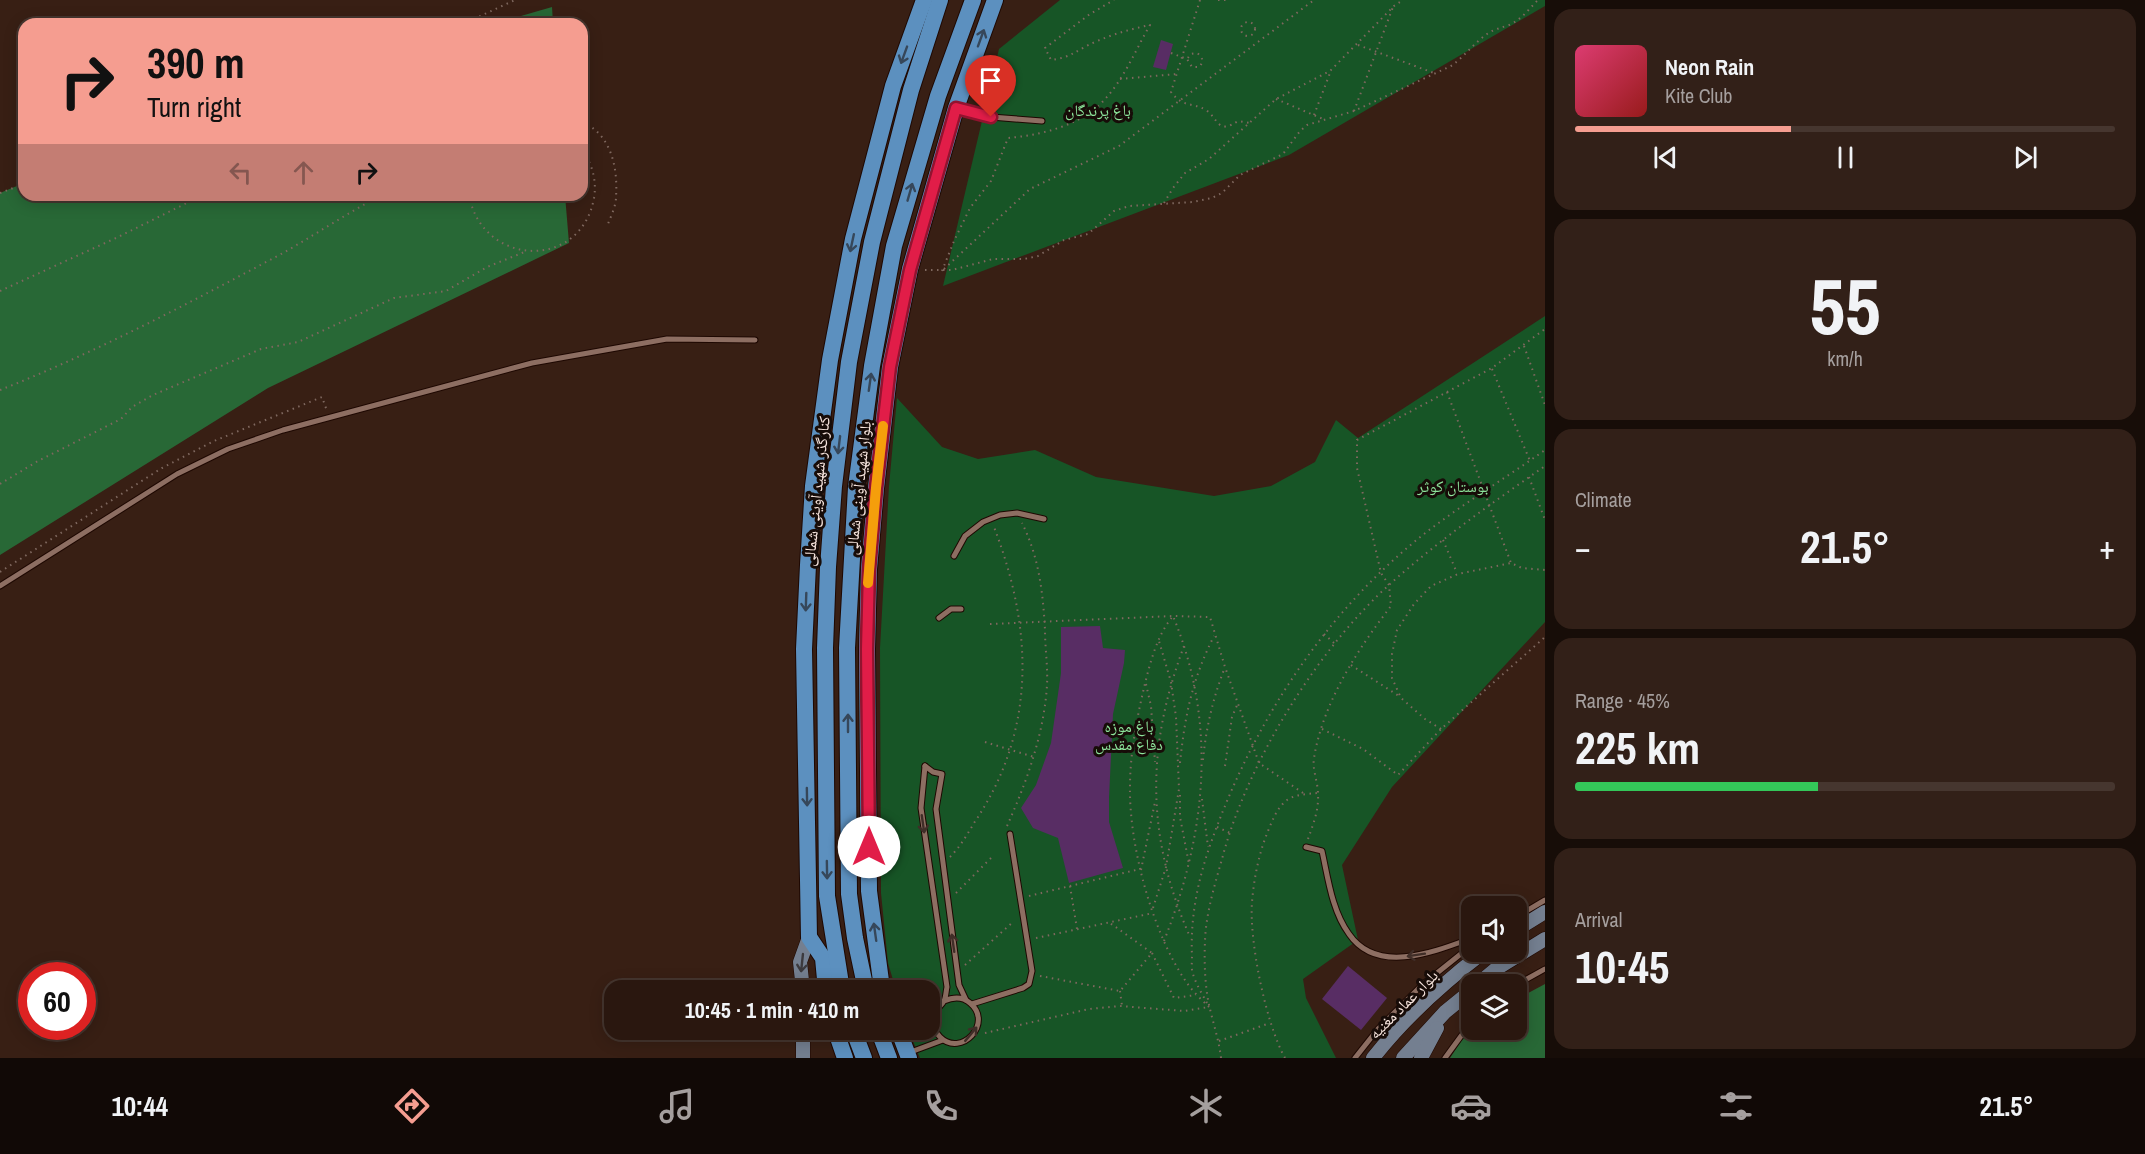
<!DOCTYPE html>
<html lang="en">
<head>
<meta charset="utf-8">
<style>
	:root { --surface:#2a170f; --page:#322018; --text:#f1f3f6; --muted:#a59f9e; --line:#46362f; --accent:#f59d90 }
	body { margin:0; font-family:"Archivo Narrow","Noto Naskh Arabic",sans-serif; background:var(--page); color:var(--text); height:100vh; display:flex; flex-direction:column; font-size:22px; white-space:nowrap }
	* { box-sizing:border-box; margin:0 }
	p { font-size:20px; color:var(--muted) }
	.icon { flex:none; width:33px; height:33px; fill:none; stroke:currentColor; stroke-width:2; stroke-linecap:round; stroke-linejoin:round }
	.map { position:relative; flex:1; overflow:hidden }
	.sheet { display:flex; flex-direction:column; gap:9px; padding:9px; background:#170d08; width:600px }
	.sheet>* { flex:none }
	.guide { position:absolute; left:18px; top:18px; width:570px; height:183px; border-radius:18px; box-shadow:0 3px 15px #0003,0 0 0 2px var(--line); background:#f59d90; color:#111; overflow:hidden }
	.buttons { position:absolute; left:1461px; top:896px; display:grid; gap:12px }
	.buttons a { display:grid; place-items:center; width:66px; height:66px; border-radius:12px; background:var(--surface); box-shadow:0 3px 15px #0003,0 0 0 2px var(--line); font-size:30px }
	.speed { position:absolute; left:18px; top:962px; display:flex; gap:12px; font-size:30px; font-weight:700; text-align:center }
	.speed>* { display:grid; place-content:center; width:78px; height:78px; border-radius:50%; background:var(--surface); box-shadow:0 3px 15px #0003,0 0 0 2px var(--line); line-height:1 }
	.speed .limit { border:9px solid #d22; background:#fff; color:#111 }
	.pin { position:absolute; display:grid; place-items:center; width:51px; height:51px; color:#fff; margin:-62px -26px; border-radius:50% 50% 50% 0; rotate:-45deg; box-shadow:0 0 6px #0007 }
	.pin .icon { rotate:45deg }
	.me { position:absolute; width:66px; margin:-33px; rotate:0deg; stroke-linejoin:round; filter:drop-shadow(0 0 4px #0008) }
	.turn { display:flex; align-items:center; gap:21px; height:126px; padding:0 30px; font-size:27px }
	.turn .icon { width:78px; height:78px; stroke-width:2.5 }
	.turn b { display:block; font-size:42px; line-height:51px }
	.lanes { display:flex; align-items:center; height:57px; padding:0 30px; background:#0003; justify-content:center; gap:30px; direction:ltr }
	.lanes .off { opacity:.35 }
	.big { font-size:45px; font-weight:700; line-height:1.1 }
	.sheet .tile { flex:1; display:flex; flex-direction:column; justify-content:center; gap:9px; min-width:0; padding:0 21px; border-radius:18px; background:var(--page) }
	.sheet .dial { align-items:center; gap:0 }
	.dial b { font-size:78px; line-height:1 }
	.song { display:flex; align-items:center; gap:18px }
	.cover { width:72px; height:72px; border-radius:9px; background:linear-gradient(135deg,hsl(340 70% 55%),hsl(0 70% 35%)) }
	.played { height:6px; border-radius:3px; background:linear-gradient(90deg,var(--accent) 40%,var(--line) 40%) }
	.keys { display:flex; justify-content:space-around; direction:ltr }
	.heat { display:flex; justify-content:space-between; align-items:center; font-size:33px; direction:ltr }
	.charge { height:9px; border-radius:4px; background:linear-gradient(90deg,#34c759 45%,var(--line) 0) }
	.trip { position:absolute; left:604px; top:980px; width:336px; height:60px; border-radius:18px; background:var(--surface); box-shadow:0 3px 15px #0003,0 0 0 2px var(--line); font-weight:700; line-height:60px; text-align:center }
	.tabs { display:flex; height:96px; justify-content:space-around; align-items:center; background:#110906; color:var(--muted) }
	.tabs .icon { width:42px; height:42px }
	.tabs .selected { color:var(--accent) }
	.tabs b { font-size:27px; color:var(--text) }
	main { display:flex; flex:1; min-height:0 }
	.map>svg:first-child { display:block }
	.green { fill:#175526 }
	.forest { fill:#286836 }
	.building { fill:#582d64 }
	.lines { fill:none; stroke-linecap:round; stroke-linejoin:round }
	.lane-casing { stroke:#1e0802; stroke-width:7 }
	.secondary-casing { stroke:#1e0802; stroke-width:15 }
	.primary-casing { stroke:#1e0802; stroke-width:18 }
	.path { stroke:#7f685f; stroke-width:2; stroke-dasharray:1.5 4.5; stroke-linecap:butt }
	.lane { stroke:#8d6e62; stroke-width:5 }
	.secondary { stroke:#747f90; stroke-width:14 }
	.primary { stroke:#5c90bf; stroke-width:16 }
	.oneway { stroke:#36475a }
	.oneway2 { stroke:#402e28 }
	.oneway3 { stroke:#3c3a3e }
	.route-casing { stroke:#92132f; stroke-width:15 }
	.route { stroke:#e11d48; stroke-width:10 }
	.slow { stroke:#f59e0b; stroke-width:10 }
	.labels { text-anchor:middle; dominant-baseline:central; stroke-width:6; stroke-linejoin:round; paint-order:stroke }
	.park-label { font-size:16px; fill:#8de59b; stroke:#170c08 }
	.street-label { font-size:16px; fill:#f7e5de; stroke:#170c08 }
</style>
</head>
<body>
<main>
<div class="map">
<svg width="1545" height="1058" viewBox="0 0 1545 1058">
	<rect width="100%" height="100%" fill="#381f14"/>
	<g class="green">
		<polygon points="1060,0 1545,0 1545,6 1289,155 943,286 999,49"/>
		<polygon points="1545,316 1545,622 1392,787 1342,865 1358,940 1303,979 1306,998 1336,1058 920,1058 908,1029 930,1029 930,990 896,990 888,963 881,893 880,648 889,486 897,398 942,447 978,459 1035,450 1096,477 1214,496 1271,486 1315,462 1336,420 1358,438"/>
	</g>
	<g class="forest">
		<polygon points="552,7 553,24 493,24"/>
		<polygon points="24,183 24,195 565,195 569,243 268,388 0,555 0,193"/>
		<polygon points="1545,984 1545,1058 1450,1058 1471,1026 1472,1029 1516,1029 1517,999"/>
	</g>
	<g class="building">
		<polygon points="1161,40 1173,44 1166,70 1153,67"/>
		<polygon points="1100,626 1103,648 1125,650 1124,663 1113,714 1109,798 1109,822 1123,868 1069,883 1058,838 1033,828 1021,808 1036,785 1051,743 1061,673 1061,627"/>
		<polygon points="1348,966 1387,998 1361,1030 1322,999"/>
	</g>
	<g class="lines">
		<defs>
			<g id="lane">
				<polyline points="958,108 991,117 1042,121"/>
				<polyline points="954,556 965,536 983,522 1000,515 1017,513 1044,519"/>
				<polyline points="0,586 177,474 228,449 283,430 532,363 667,339 755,340"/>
				<polyline points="939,618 951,609 961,609"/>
				<path d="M925,766L921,808L947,987C946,991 946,997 944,1001C940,1008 933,1010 933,1020C933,1026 935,1032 940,1037C961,1058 994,1023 970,1003C962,996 953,997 944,1001"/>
				<polyline points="925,766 933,772 942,774 936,809 959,985 966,1000"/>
				<path d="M1306,847L1322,851C1328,878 1332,911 1349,934C1377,975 1434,952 1472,938"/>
				<polyline points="1516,917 1545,900"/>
				<polyline points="1516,985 1545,969"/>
				<polyline points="972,1004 1023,988 1029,984 1032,971 1010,834"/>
				<polyline points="908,1053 943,1040"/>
				<polyline points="1355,1058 1378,1029 1422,985 1472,945"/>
				<polyline points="1445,1058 1472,1021"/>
			</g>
			<g id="secondary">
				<polyline points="1516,930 1545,912"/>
				<polyline points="1478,984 1496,969 1545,939"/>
				<polyline points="803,990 800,962 809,937"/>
				<polyline points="803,1029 803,1058"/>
				<path d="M1373,1058C1405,1017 1443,983 1485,951"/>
				<polyline points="1403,1058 1445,1012 1472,990"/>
				<polyline points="1421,1058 1437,1028"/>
			</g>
			<g id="primary">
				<polyline points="826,990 823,958 809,937 804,649 808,565 813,486 830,360 853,239 893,86 924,0"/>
				<polyline points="842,990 827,896 825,648 828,567 834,486 849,362 872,242 911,90 940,0"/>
				<polyline points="866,990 855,938 849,894 847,648 856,487 872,366 894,246 938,96 973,0"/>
				<polyline points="885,990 881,981 869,891 867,649 869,569 876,488 890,367 910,269 956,108 995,0"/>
				<polyline points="835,1029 845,1058"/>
				<polyline points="853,1029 864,1058"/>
				<polyline points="878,1029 889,1058"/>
				<polyline points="898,1029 909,1058"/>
			</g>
		</defs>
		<use href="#lane" class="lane-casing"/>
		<use href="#secondary" class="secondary-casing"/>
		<use href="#primary" class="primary-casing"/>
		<g class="path">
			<path d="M1200,0L1171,92C1183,108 1192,102 1206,110C1219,119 1217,135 1238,121L1250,123"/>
			<polyline points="1218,0 1226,0"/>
			<circle cx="1248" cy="29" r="7"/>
			<polyline points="463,24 515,0"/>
			<polyline points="1358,45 1434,73"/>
			<path d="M1171,53L1187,59L1192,67H1199C1204,62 1203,57 1197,53L1191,54L1187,59"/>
			<polyline points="1120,79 1177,74"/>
			<polyline points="1276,99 1323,119"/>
			<polyline points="1354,111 1393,7"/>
			<polyline points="1314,115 1330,73"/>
			<path d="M582,122C611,134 618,167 616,197C616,206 611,216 608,224"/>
			<polyline points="0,193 24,184"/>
			<path d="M469,195C482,267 581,271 594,198C597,180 592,164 582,149"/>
			<polyline points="1164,203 1173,188 1185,173 1209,159 1276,99 1330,71 1394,6 1403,0"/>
			<polyline points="944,269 1030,189 1119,146 1314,0"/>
			<path d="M925,270H952L993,259H1024L1038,256L1064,240L1088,234L1114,211L1129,206L1193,202L1212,198L1222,193L1240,175L1283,154L1300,131L1307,125L1354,111L1451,66C1464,57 1474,43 1487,34C1494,29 1501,28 1509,25C1521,20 1529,9 1538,0"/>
			<path d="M942,271L954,241L970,208L991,181L1008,138C1042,135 1083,125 1106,98C1125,77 1136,49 1150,25C1131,29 1113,34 1095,42C1076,50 1073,57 1051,60L1045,48L1090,14L1114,0"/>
			<polyline points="0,291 116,238 203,195"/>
			<polyline points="1524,346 1545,405"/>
			<polyline points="1492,369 1530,461"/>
			<path d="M0,390C97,352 191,302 283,253C316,234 348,213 381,195"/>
			<polyline points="1447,392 1511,563"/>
			<polyline points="1529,477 1545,520"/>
			<polyline points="0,484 38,461 121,419 132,407 153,395 261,349 298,342 394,298 446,291 487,267 527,251"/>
			<polyline points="1443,540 1457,573"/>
			<polyline points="0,572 162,468 214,441 322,397 327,411"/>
			<polyline points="990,624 1173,616 1210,617 1225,667 1259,763 1306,795"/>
			<polyline points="1324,634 1335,644"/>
			<path d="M1184,646C1146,748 1146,836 1190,937"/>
			<polyline points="1351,665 1399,696"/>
			<polyline points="1146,684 1151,706 1155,762"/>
			<polyline points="1322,729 1363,749 1398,775 1441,729 1545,637"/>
			<polyline points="1441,729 1425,719 1401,698 1392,678 1392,654 1397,630 1414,604 1431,586 1458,574 1511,563 1522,568 1545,570"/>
			<polyline points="985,742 1034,757"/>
			<path d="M1203,760C1206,728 1213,698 1225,667"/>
			<path d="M1180,763C1185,715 1192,680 1214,636"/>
			<polyline points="1225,766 1232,717 1238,703"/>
			<polyline points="1180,795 1180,817 1189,864"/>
			<polyline points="1202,799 1208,847"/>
			<path d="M1007,826C1027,781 1044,734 1047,685C1048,667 1045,648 1045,630C1043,593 1039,557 1022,523"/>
			<polyline points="1217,827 1230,833"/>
			<path d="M1308,839C1313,825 1319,810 1318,794C1318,782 1312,769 1314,758C1323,702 1358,649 1391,606L1389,585L1381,573L1357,468V440L1492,368L1545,329"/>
			<path d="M950,857C960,847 967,835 974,823C1037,730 1033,629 994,527"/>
			<polyline points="1141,870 1155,802"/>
			<polyline points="1070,886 1077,929"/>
			<polyline points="956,893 994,855"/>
			<polyline points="1029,896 1140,869"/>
			<polyline points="1153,908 1166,867 1179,789 1176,717 1171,682 1159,641"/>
			<polyline points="1036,938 1153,913"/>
			<path d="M1164,941C1206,834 1218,725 1173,616C1156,636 1149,667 1143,692C1136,723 1130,755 1130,787C1129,846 1153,935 1187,983C1193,992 1202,1000 1209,1007"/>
			<polyline points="1152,953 1174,998 1196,995"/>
			<polyline points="965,965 1014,921"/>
			<polyline points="1040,976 1120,991 1152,953 1110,923"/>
			<polyline points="1120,991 1122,1006"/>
			<path d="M1207,1003C1202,994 1196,984 1193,974C1191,969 1192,962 1192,956C1190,915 1199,875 1213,837C1255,721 1323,616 1419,538C1459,506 1503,480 1545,450"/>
			<polyline points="985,1033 1089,1009 1120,1006 1184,1011 1209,1007"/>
			<polyline points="1219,1041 1270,1023"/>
			<path d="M1221,1058C1219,1041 1214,1026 1210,1009C1205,989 1204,963 1205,941C1206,910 1217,878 1225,848C1252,756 1318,649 1390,584C1438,541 1492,503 1545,466"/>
			<path d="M1285,1058C1266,1024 1249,941 1252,902C1254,878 1259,853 1268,831C1273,819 1277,808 1287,800C1296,794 1308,794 1318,793"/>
		</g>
		<use href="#lane" class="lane"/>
		<use href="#secondary" class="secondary"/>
		<use href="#primary" class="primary"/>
	</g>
	<defs><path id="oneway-shaft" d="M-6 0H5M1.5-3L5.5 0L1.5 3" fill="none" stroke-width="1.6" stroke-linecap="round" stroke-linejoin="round" transform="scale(1.5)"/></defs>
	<g class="oneway">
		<use href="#oneway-shaft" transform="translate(981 38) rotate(-70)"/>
		<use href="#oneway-shaft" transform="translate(904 55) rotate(110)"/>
		<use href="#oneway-shaft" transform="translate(910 192) rotate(-74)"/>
		<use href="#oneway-shaft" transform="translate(852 243) rotate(102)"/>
		<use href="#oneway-shaft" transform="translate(870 382) rotate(-82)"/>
		<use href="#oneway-shaft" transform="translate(839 445) rotate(97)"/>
		<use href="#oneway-shaft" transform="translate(806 602) rotate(92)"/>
		<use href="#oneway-shaft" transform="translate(848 723) rotate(-90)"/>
		<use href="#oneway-shaft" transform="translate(807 797) rotate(89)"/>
		<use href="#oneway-shaft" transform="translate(827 870) rotate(89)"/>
		<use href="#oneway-shaft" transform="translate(875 932) rotate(-98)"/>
	</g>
	<g class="oneway2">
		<use href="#oneway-shaft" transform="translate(923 824) rotate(82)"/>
		<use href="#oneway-shaft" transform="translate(953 943) rotate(-98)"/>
		<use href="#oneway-shaft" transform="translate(1416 955) rotate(171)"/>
		<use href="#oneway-shaft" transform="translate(971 1034) rotate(-50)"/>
	</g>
	<use class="oneway3" href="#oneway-shaft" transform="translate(802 963) rotate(96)"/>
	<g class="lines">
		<defs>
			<polyline id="route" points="869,847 867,649 869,569 876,488 890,367 910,270 956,108 991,117"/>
		</defs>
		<use href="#route" class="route-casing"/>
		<use href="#route" class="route"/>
		<polyline class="slow" points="868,583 876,488 883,426"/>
	</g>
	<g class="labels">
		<g class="park-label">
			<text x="1098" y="110">باغ پرندگان</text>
			<text x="1453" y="486">بوستان کوثر</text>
			<text x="1129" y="726">باغ موزه<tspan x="1129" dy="18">دفاع مقدس</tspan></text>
		</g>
		<g class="street-label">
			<text transform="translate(858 488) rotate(-84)">بلوار شهید آوینی شمالی</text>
			<text transform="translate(816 491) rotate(-84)">کنارگذر شهید آوینی شمالی</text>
			<text transform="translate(1403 1004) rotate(-45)">بلوار عماد مغنیه</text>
		</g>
	</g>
</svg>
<div class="buttons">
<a><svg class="icon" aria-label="sound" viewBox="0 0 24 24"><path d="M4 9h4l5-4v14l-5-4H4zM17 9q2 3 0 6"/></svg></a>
<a><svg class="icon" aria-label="layers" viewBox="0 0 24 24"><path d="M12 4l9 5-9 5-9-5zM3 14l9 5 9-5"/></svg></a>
</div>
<div class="speed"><div class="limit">60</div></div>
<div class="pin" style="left:991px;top:117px;background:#d93025"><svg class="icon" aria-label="arrive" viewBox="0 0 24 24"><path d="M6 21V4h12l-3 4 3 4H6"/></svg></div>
<svg class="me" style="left:869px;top:847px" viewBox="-20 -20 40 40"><circle r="19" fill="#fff"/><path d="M0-13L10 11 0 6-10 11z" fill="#e11d48"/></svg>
<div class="trip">10:45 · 1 min · 410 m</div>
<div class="guide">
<div class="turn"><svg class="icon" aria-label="right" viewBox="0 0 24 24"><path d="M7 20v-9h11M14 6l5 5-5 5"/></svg><div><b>390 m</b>Turn right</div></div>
<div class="lanes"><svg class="icon off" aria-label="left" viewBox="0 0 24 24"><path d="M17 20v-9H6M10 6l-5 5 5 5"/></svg><svg class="icon off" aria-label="ahead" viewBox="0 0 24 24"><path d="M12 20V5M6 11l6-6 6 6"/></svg><svg class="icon" aria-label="right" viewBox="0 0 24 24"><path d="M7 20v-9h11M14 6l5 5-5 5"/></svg></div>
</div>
</div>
<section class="sheet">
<div class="tile">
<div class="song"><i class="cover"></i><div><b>Neon Rain</b><p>Kite Club</p></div></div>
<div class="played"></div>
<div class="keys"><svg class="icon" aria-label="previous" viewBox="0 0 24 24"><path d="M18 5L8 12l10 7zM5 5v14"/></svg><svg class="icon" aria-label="pause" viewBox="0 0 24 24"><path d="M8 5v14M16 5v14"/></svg><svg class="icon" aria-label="next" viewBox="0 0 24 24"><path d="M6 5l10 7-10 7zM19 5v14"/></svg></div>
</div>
<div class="tile dial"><b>55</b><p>km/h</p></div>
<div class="tile"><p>Climate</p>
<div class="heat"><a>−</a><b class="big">21.5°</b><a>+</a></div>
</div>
<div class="tile"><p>Range · 45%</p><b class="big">225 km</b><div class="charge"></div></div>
<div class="tile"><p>Arrival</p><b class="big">10:45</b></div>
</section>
</main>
<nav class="tabs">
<b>10:44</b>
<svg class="icon selected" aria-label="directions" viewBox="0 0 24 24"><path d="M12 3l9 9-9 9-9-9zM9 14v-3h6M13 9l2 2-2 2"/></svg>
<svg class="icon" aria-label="music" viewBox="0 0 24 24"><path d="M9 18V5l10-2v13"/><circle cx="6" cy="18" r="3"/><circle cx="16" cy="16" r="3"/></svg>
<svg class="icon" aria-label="phone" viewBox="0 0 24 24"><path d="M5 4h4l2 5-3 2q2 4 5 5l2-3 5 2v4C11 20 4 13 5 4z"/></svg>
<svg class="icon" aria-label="climate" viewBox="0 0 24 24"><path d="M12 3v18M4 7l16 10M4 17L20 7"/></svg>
<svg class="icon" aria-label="car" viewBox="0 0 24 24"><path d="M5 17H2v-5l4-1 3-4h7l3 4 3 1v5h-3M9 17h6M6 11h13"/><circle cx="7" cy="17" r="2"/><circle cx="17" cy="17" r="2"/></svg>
<svg class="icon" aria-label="filters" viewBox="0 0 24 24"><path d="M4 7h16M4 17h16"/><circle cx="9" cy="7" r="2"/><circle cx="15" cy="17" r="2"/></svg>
<b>21.5°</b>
</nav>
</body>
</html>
